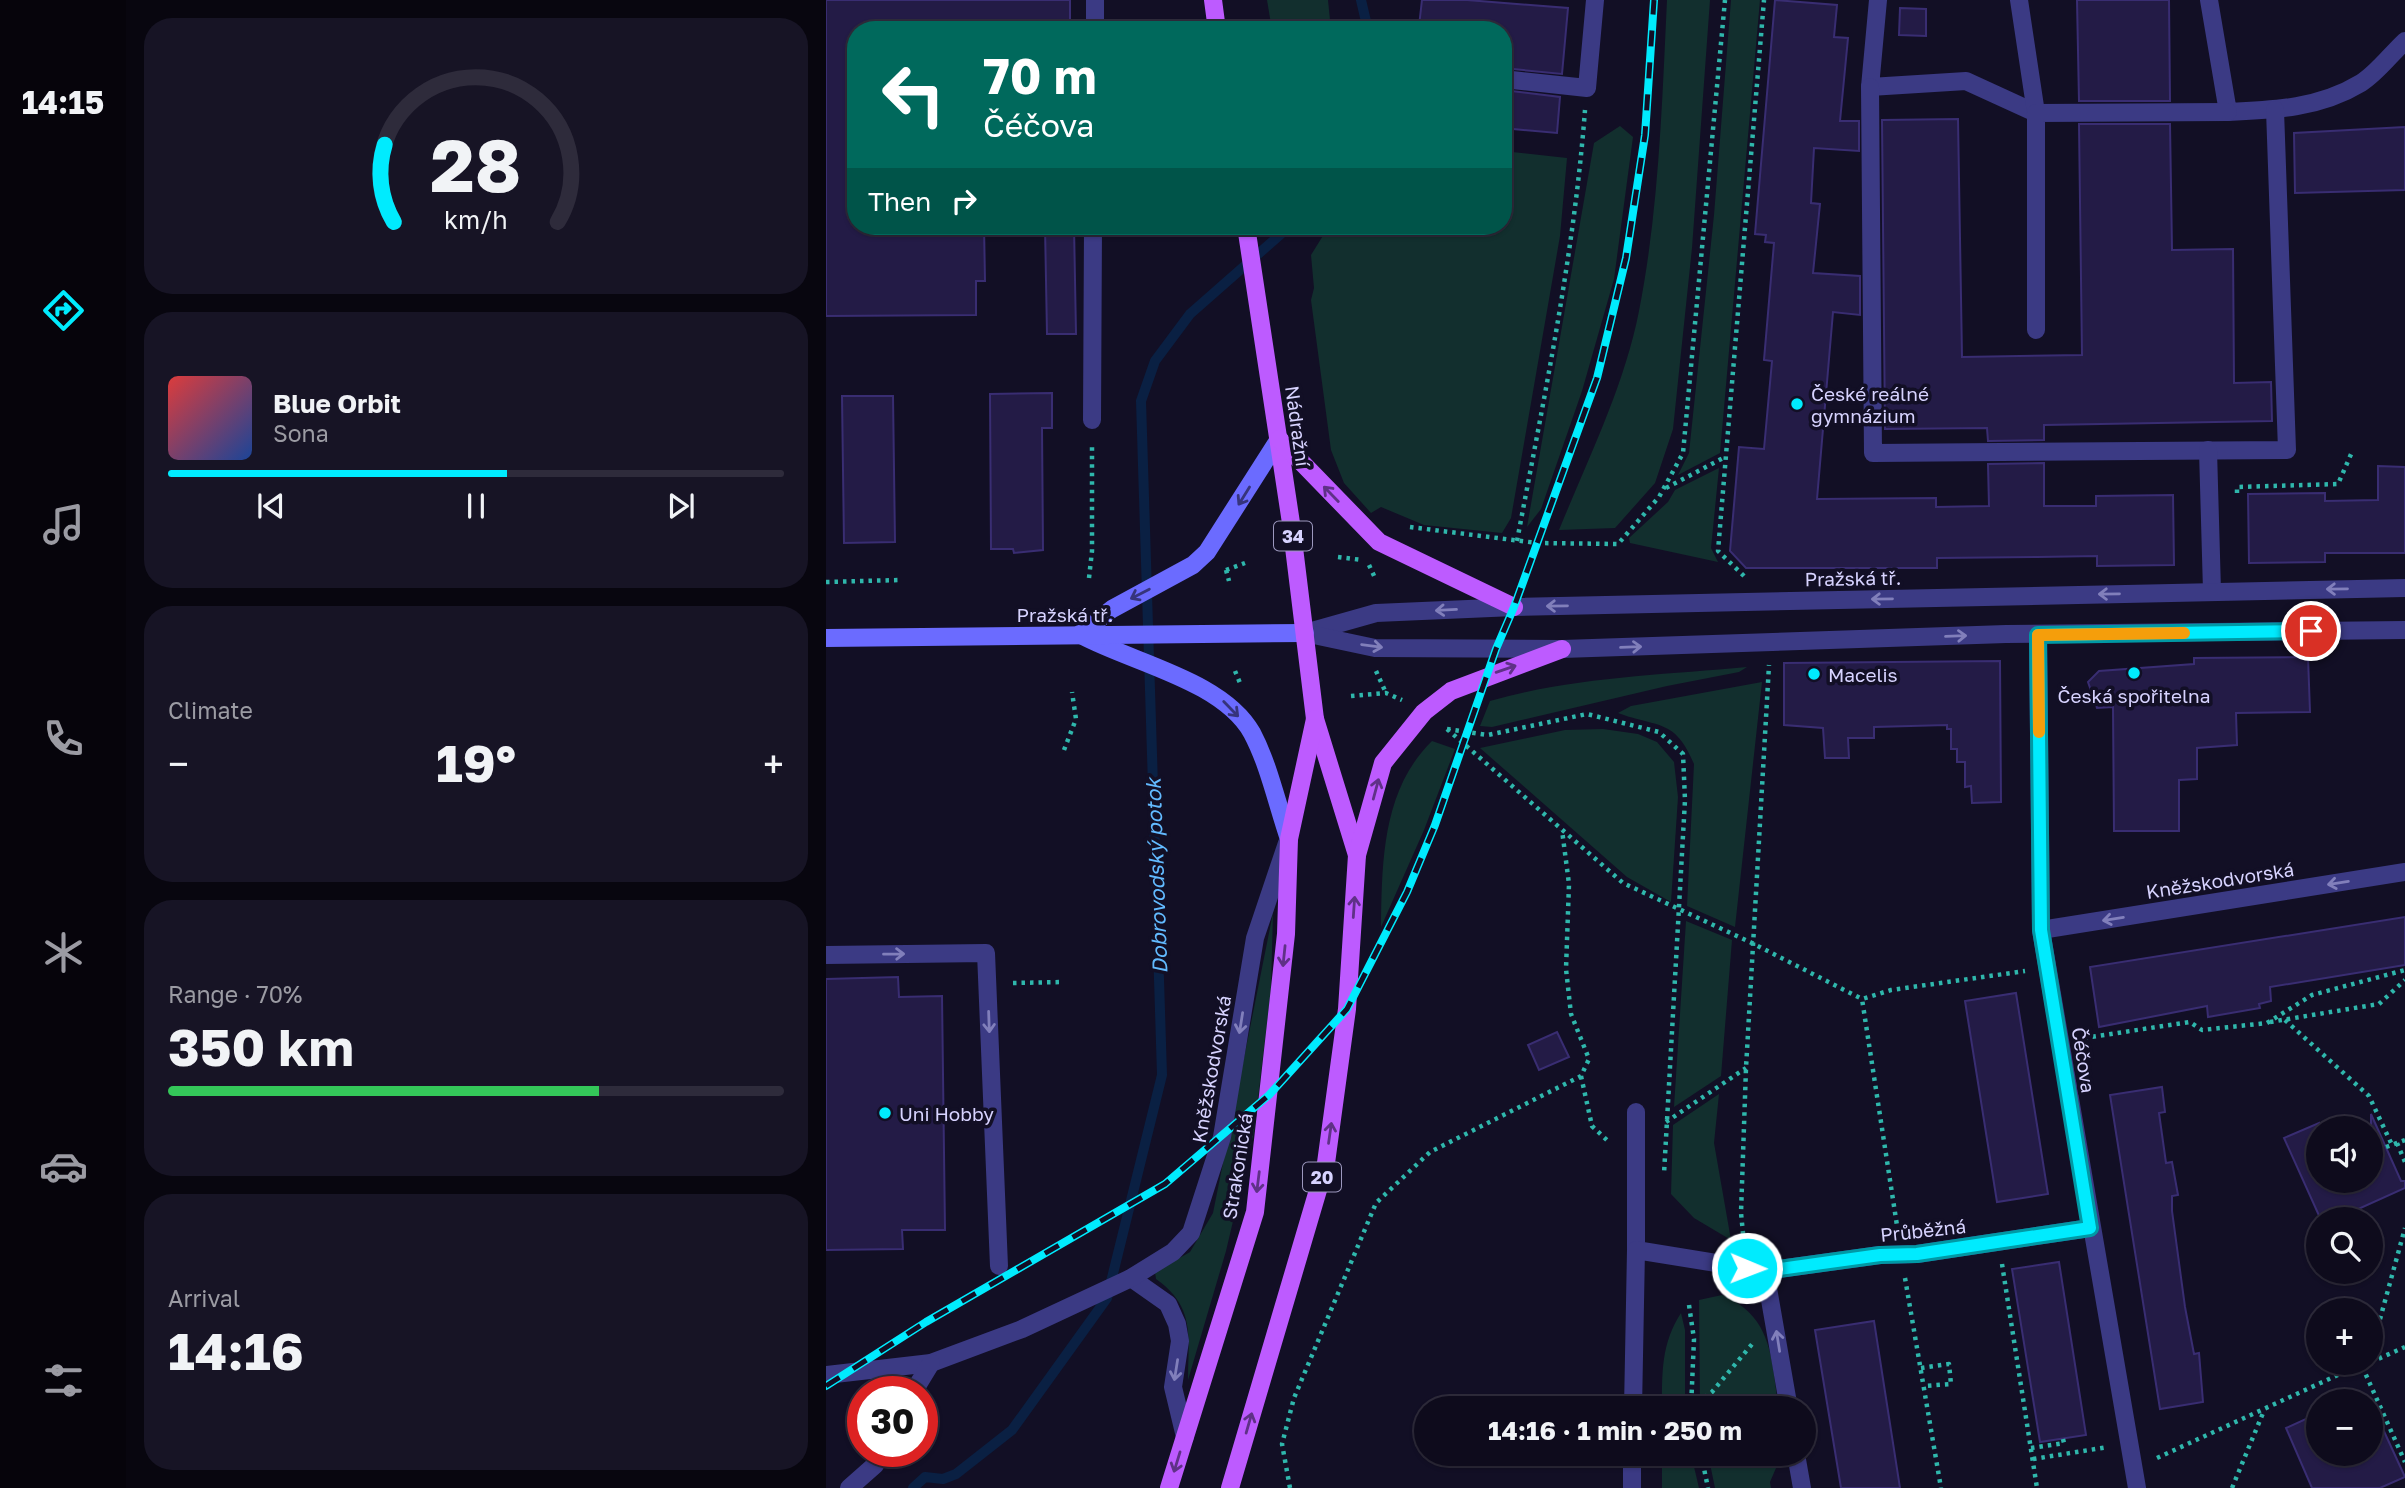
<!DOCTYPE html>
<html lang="en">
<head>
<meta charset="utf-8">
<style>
	:root { --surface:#0e0b1c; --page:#171425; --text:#f1f3f6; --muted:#9b9ba3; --line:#2e2b3b; --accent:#00ebfe }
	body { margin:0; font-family:"Golos Text",sans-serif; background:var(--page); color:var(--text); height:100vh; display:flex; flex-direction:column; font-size:26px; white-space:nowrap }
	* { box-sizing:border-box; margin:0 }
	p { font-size:23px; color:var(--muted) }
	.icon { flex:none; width:38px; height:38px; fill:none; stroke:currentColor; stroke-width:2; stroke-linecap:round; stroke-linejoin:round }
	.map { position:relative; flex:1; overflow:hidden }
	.details { display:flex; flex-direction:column; gap:18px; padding:18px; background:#08060f; width:700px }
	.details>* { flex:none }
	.top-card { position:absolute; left:21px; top:21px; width:665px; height:214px; border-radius:28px; box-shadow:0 2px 5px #0004,0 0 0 2px var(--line); background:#00695c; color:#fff; overflow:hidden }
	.buttons { position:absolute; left:1480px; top:1116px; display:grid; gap:14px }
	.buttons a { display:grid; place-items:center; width:77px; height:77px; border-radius:50%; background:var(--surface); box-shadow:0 2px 5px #0004,0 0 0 2px var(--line); font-size:35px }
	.speed { position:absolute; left:21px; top:1376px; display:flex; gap:14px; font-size:35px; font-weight:700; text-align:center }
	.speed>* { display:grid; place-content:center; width:91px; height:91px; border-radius:50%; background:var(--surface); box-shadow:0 2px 5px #0004,0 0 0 2px var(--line); line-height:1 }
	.speed .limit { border:10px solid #d22; background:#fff; color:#111 }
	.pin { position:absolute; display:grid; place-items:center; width:60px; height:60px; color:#fff; margin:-30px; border:4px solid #fff; border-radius:50%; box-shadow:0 2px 7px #0007 }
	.me { position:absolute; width:77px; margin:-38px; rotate:91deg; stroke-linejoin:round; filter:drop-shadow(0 0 5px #0008) }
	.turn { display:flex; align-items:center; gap:24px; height:147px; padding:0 21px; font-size:32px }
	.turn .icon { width:91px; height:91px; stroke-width:2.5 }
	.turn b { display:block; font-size:49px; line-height:60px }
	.then { display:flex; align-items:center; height:66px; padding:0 21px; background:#0003; gap:14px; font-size:26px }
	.big { font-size:52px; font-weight:700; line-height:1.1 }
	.details .tile { flex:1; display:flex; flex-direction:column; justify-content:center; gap:10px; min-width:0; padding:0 24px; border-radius:28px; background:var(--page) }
	.details .dial { align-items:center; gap:0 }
	.dial svg { height:182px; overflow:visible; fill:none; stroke:var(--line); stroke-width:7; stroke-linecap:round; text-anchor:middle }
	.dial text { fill:var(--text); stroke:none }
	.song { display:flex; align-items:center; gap:21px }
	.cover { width:84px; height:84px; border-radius:10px; background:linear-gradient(135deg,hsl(0 70% 55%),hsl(220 70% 35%)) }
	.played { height:7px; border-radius:4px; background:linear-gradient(90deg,var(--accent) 55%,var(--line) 55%) }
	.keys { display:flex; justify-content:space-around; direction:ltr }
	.heat { display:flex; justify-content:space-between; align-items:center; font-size:38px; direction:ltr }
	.charge { height:10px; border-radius:5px; background:linear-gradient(90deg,#34c759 70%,var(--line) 0) }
	.trip { position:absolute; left:588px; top:1396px; width:402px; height:70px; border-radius:35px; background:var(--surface); box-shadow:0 2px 5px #0004,0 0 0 2px var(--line); font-weight:700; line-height:70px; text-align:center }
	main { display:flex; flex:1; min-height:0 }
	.dock { display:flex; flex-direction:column; width:126px; justify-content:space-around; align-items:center; background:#06040b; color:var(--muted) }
	.dock .icon { width:49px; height:49px }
	.dock .on { color:var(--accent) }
	.dock b { font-size:32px; color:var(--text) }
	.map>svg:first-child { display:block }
	.green { fill:#122f2e }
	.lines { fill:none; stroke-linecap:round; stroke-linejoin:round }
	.stream { stroke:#0a2043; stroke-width:10 }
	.building { fill:#231b46; stroke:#392d72; stroke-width:2 }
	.path { stroke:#2fb7ac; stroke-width:4.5; stroke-dasharray:3.5 5; stroke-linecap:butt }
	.service { stroke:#3b3a84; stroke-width:18 }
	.minor { stroke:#3b3a84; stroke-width:18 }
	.tertiary { stroke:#3b3a84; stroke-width:18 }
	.secondary { stroke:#6b6bff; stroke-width:18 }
	.primary { stroke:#bd5bff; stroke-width:18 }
	.rail-casing { stroke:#00ebfe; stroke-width:8 }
	.rail { stroke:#120f25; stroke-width:5; stroke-dasharray:16; stroke-linecap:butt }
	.oneway { stroke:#5f3187 }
	.oneway2 { stroke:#36347c }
	.oneway3 { stroke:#817fbb }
	.route-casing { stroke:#0099a5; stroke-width:18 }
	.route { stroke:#00ebfe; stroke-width:12 }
	.slow { stroke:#f59e0b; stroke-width:12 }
	.poi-dot { fill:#00ebfe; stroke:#120f25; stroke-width:2.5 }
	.labels { text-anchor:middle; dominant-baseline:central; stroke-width:7; stroke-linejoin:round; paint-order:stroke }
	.shield { fill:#120f25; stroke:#9c98be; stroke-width:2 }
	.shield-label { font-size:18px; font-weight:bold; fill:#d7d3ff }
	.poi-label { font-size:19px; fill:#d7d3ff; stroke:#120f25; text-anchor:start }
	.street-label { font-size:19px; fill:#d7d3ff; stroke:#120f25 }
	.water-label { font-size:21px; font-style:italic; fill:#62baff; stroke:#120f25 }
</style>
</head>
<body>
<main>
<nav class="dock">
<b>14:15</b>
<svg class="icon on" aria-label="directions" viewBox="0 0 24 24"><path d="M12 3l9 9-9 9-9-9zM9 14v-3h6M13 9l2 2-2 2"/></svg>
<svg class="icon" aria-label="music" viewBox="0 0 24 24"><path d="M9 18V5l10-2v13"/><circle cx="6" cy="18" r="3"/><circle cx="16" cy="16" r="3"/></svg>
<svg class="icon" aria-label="phone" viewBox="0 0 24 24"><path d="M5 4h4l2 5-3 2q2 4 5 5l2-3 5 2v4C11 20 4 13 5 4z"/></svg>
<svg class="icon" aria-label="climate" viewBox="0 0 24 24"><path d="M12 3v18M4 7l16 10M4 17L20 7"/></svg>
<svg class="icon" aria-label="car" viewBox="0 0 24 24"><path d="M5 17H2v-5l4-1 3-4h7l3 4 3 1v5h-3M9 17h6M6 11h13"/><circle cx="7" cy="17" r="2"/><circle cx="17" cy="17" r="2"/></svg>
<svg class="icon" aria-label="filters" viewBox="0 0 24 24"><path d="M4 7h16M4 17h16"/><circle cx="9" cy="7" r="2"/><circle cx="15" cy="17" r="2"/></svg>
</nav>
<section class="details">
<div class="tile dial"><svg viewBox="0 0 100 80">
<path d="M14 69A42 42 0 1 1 86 69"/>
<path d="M14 69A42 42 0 0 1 10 35" stroke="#00ebfe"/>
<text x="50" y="56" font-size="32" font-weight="700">28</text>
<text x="50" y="72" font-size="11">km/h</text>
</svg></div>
<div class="tile">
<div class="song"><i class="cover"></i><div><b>Blue Orbit</b><p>Sona</p></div></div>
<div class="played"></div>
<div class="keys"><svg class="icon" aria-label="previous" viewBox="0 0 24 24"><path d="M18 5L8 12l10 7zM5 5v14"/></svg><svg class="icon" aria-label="pause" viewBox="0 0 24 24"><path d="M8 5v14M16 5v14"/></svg><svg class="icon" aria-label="next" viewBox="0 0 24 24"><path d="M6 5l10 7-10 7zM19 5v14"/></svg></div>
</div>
<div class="tile"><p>Climate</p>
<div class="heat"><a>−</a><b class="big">19°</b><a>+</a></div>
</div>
<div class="tile"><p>Range · 70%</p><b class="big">350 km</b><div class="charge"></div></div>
<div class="tile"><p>Arrival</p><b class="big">14:16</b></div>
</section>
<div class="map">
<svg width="1579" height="1488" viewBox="0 0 1579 1488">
	<rect width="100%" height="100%" fill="#120f25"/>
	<g class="green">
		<polygon points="441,0 502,0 505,30 446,30"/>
		<path d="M841,0H884L866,248L847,429L829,483L789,528L733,530C762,459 798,387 813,311C833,209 836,104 841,0Z"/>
		<polygon points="905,0 934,0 894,453 852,475 863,453 888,215"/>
		<polygon points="794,126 807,137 788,279 756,391 715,509 701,527 768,143"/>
		<polygon points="677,151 741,158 734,236 685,518 676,533 598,525 555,507 545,513 518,483 505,450 485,300 488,288 485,255 503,226 677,226"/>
		<polygon points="893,468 885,548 892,562 804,543 803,538 842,502 849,490"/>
		<path d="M921,667L913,672L841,686L666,727L654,726L664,701C747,677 836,675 921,667Z"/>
		<path d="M936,682L909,927L861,906L868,764C849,718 832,728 792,713L805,706Z"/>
		<polygon points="777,729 812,734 831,742 848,762 852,797 845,902 801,877 654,748 739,730"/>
		<path d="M606,741L629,749L598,830L555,927C556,862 556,790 606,741Z"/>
		<path d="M447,913L445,989L428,1132L400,1251L362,1380C362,1337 370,1307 330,1279L329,1272L364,1252L387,1213Z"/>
		<polygon points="860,921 906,940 895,1076 848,1107"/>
		<polygon points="893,1094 888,1143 905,1240 868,1218 845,1194 847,1125"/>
		<path d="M896,1295C948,1317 945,1360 953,1409H874L873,1300Z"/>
		<path d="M855,1313L859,1330V1409H836C836,1373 835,1344 855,1313Z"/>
		<polygon points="836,1454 865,1454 873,1488 836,1488"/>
		<polygon points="882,1454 956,1454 944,1482 945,1488 889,1488"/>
	</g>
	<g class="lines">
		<g class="stream">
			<polyline points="535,0 542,30"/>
			<polyline points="87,1488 99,1477 117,1479 130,1474 186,1430 281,1298 336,1075 315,401 329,361 364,314 464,226"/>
		</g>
	</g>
	<g class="building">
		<polygon points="0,0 244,0 244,30 30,30 30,226 158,226 159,281 150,281 150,315 0,316"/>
		<polygon points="596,0 641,0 742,8 736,74 677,68 677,30 608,30 608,27 593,26"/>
		<polygon points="949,0 1011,5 1008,37 1022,38 1014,121 1033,121 1033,151 988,148 985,203 994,204 987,273 1034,276 1034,315 1007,312 991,499 1110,498 1110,507 1163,506 1162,464 1218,463 1218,506 1270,506 1270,496 1347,495 1348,565 1271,566 1271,556 1211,557 1111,558 1111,568 920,568 904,551 913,447 938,449 946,361 938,360 948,243 939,242 940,235 929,234"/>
		<polygon points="1251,0 1343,0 1344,101 1253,101"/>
		<polygon points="1074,8 1100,9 1100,36 1073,35"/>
		<polygon points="677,90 734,97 731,133 677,128"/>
		<polygon points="1132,119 1136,357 1256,355 1253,124 1344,124 1346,250 1407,249 1408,383 1445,382 1446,421 1218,425 1218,440 1162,441 1161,428 1059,429 1056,120"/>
		<polygon points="1579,127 1579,190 1469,193 1468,133"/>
		<polygon points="219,226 248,226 250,334 221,334"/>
		<polygon points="226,393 226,428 216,428 217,550 188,553 187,549 165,549 164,394"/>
		<polygon points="16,396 67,396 69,542 18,543"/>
		<polygon points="1552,466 1579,467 1579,553 1499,553 1499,562 1423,563 1422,494 1499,493 1499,501 1552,500"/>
		<polygon points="1482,657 1484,712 1410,713 1411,745 1371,748 1371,779 1353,780 1353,831 1288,831 1287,707 1271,708 1262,682 1273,671 1368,664 1368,658"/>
		<polygon points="1174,661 1175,802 1146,803 1145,786 1139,787 1139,762 1131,762 1131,749 1125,749 1125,729 1121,729 1121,725 1048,727 1048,738 1022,738 1023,758 999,758 997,728 958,725 958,663"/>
		<polygon points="1579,917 1579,965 1444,987 1445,1001 1433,1004 1434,1008 1382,1017 1381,1006 1273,1027 1264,967"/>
		<polygon points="72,977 73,997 116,996 119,1230 76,1230 77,1249 0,1250 0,979"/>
		<polygon points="1190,993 1222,1194 1171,1202 1139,1001"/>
		<polygon points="731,1032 743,1057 713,1070 702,1045"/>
		<polygon points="1336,1087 1339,1112 1333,1113 1340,1163 1346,1162 1352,1195 1346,1196 1346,1211 1359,1307 1368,1354 1373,1353 1377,1402 1334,1409 1284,1095"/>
		<polygon points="1545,1114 1575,1181 1579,1181 1579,1188 1508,1220 1495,1220 1458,1138 1493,1123 1493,1181 1545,1181"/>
		<polygon points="1233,1262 1260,1435 1214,1442 1186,1269"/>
		<polygon points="1048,1321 1074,1488 1015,1488 989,1330"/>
		<polygon points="1545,1403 1579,1477 1554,1488 1486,1488 1460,1428 1493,1413 1493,1454 1545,1454"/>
	</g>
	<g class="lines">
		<g class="path">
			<polyline points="840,488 899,457"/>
			<polyline points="1411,493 1411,487 1512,484 1526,452"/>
			<polyline points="584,527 711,543 792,544 833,497 857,453 899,0"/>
			<path d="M691,541C718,398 748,255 759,110"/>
			<polyline points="512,557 536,560"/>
			<polyline points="543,565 550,580"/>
			<polyline points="400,570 419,563"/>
			<polyline points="400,570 403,581"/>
			<polyline points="918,576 892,551 938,0"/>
			<polyline points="263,578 266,551 266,443"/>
			<polyline points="0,582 74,580"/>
			<polyline points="409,671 414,683"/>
			<polyline points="550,671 560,693"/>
			<polyline points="525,696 560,693 576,700"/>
			<polyline points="621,729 662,735 761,714 833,732 857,754 859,800 838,1174"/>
			<polyline points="621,729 797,883 926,943 1036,999"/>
			<polyline points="238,750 250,719 246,692"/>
			<polyline points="187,983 237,982"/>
			<polyline points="1459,1020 1543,1096 1566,1145"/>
			<polyline points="1444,1022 1553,1004 1579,980"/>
			<polyline points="1258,1038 1364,1022 1376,1030 1441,1023 1486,995 1579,970"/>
			<polyline points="755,1076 766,1126 784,1143"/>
			<polyline points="840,1122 920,1068"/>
			<polyline points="1571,1143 1579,1162"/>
			<polyline points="1560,1147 1579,1140"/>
			<polyline points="1072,1232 1036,999 1065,990 1199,971"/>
			<polyline points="918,1243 915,1213 920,1068 943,665"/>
			<polyline points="1176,1264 1211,1488"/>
			<polyline points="1079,1278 1115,1488"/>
			<polyline points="863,1305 868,1339 865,1408"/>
			<polyline points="1545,1352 1579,1228"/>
			<polyline points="1545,1362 1579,1347"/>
			<polyline points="1543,1363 1536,1366 1579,1462"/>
			<polyline points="1095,1368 1123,1364 1125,1384 1098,1386"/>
			<polyline points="865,1408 886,1392 927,1343"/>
			<polyline points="1205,1448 1238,1443 1237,1439"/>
			<polyline points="875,1454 882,1488"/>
			<polyline points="1331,1458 1538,1363"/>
			<polyline points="1207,1459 1282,1447"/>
			<polyline points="464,1488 456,1444 468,1398 550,1203 604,1152 755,1076 763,1059 745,1014 740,969 743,884 736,830"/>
			<polyline points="1406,1488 1437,1413"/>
		</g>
		<g class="service">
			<polyline points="1052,0 1044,87 1140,81 1210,113"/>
			<polyline points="1193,0 1210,113"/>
			<path d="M1383,0L1402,112C1449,110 1494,108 1535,83C1551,73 1565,54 1579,41"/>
			<polyline points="269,30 269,0"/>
			<polyline points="677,79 761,88 769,0"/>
			<polyline points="1044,87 1047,453 1461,450 1449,110"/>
			<polyline points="1210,330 1210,113 1402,112"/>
			<polyline points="266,420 267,226"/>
			<polyline points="1382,450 1386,591"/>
			<polyline points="0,955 160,953 173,1266"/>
		</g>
		<g class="minor">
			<polyline points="1212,634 1215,930 1311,1488"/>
			<polyline points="1215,930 1579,872"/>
			<polyline points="810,1112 810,1250"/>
			<polyline points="939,1271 963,1409"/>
			<polyline points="305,1278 342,1304 351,1324 354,1341 347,1387 359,1437"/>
			<polyline points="0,1375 105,1363 196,1329 305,1278 347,1252 365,1233 396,1137 429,938 461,843"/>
			<polyline points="88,1391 105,1363"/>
			<polyline points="807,1409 810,1250 939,1271 1054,1255 1091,1254 1264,1228"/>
			<polyline points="970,1454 976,1488"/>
			<polyline points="23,1488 49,1465 56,1451"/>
			<polyline points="806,1488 806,1454"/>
		</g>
		<g class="tertiary">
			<polyline points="479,633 550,613 688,607 1579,588"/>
			<polyline points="483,634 549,648 736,649 1180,634 1579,630"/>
		</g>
		<g class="secondary">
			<polyline points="254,634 286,609 367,565 381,552 453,439"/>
			<path d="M257,636C308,663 397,681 426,733C443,765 451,804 463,839"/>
			<polyline points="0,638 479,633"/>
		</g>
		<g class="primary">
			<polyline points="387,0 391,30"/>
			<polyline points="420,226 465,523 489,719 531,855"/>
			<polyline points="453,439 553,542 688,607"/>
			<polyline points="343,1488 429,1212 460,934 463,839 489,719"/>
			<polyline points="404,1488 500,1163 521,1009 531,855 557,763 598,712 625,691 736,649"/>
		</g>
		<defs>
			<polyline id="rail" points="0,1386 100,1322 339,1184 443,1095 521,1009 581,892 609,825 670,649 688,607 771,378 800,258 819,135 828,0"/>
		</defs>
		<use href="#rail" class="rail-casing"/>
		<use href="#rail" class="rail"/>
	</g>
	<defs><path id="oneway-shaft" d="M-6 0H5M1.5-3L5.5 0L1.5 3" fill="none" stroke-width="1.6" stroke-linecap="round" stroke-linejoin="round" transform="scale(1.75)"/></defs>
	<g class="oneway">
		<use href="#oneway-shaft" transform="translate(505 494) rotate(-134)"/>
		<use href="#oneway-shaft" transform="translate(680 669) rotate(-19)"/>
		<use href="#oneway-shaft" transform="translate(550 789) rotate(-75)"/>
		<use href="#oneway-shaft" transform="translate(528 907) rotate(-86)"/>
		<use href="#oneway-shaft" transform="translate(458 956) rotate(96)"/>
		<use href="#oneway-shaft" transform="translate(504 1133) rotate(-82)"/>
		<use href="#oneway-shaft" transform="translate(432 1182) rotate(97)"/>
		<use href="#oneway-shaft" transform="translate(423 1423) rotate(-74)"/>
		<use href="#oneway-shaft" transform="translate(351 1462) rotate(107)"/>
	</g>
	<g class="oneway2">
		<use href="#oneway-shaft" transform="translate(418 496) rotate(122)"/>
		<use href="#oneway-shaft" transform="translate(314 594) rotate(153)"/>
		<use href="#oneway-shaft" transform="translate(405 709) rotate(46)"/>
	</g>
	<g class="oneway3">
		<use href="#oneway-shaft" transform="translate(1511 589) rotate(179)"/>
		<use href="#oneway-shaft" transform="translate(1283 594) rotate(179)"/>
		<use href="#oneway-shaft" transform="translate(1056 599) rotate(179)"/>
		<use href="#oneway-shaft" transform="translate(731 606) rotate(179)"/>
		<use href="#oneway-shaft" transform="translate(620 610) rotate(177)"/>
		<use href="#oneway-shaft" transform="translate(1130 636) rotate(-2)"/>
		<use href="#oneway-shaft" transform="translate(546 646) rotate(8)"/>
		<use href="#oneway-shaft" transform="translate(805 647) rotate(-2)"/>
		<use href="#oneway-shaft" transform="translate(1512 883) rotate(171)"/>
		<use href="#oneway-shaft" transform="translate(1287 919) rotate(171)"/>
		<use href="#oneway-shaft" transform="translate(68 954) rotate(-1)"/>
		<use href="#oneway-shaft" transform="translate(163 1022) rotate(88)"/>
		<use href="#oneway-shaft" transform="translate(415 1023) rotate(99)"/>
		<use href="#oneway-shaft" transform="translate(952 1341) rotate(-99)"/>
		<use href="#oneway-shaft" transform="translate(350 1370) rotate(99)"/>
	</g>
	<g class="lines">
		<defs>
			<polyline id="route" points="921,1268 939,1271 1054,1255 1091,1254 1264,1228 1215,930 1212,635 1485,631"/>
		</defs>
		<use href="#route" class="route-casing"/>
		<use href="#route" class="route"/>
		<polyline class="slow" points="1213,732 1212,635 1358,633"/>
	</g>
	<g class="poi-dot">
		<circle cx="971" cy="404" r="7"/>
		<circle cx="1308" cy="673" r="7"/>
		<circle cx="988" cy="674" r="7"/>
		<circle cx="59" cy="1113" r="7"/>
	</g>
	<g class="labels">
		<g class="shield">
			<rect x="448" y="521.5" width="38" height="29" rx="5"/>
			<rect x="477" y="1162.5" width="38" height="29" rx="5"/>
		</g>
		<g class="shield-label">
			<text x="467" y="536">34</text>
			<text x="496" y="1177">20</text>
		</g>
		<g class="poi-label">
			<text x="985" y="393">České reálné<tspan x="985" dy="22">gymnázium</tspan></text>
			<text x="1002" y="674">Macelis</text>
			<text x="1308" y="695" text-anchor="middle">Česká spořitelna</text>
			<text x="73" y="1113">Uni Hobby</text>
		</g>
		<g class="street-label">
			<text transform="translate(472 426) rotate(82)">Nádražní</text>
			<text transform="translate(1027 578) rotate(-1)">Pražská tř.</text>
			<text x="239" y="614">Pražská tř.</text>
			<text transform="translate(1394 880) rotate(-9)">Kněžskodvorská</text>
			<text transform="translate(1258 1060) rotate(81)">Čéčova</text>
			<text transform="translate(385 1069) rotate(-80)">Kněžskodvorská</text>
			<text transform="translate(411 1166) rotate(-81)">Strakonická</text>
			<text transform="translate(1097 1230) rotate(-6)">Průběžná</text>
		</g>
		<g class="water-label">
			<text transform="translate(330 876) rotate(-92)">Dobrovodský potok</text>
		</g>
	</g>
</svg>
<div class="buttons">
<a><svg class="icon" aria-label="sound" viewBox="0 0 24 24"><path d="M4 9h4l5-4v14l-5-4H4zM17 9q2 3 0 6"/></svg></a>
<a><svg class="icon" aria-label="search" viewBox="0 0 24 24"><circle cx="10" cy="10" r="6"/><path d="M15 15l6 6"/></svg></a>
<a>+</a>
<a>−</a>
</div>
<div class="speed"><div class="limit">30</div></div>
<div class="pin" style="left:1485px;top:631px;background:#d93025"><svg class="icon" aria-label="arrive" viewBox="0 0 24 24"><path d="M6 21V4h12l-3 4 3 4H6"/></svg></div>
<svg class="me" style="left:921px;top:1268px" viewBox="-20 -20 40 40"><circle r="17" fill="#00ebfe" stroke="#fff" stroke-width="3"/><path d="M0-11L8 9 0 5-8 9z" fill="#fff"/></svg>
<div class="trip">14:16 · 1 min · 250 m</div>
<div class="top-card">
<div class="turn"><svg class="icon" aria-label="left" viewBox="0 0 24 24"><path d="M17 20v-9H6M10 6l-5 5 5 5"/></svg><div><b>70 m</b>Čéčova</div></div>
<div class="then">Then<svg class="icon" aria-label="right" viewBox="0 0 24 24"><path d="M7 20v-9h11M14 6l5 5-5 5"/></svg></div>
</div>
</div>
</main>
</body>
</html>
